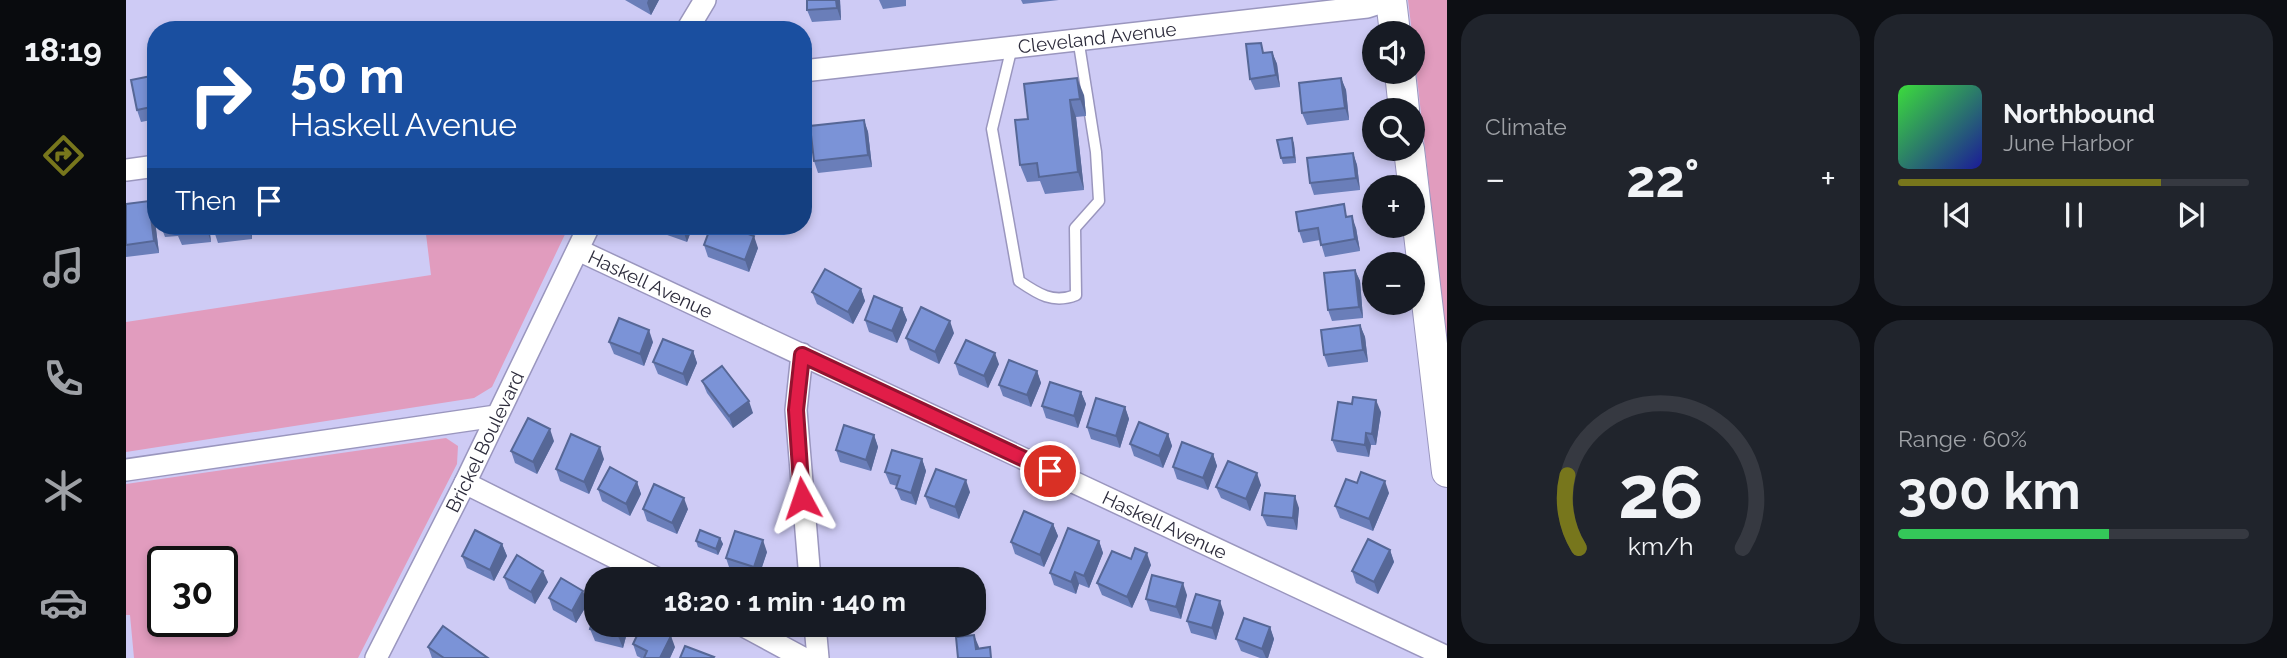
<!DOCTYPE html>
<html lang="en">
<head>
<meta charset="utf-8">
<style>
	:root { --surface:#171b24; --page:#20242c; --text:#f1f3f6; --muted:#9ea1a6; --line:#363941; --accent:#77761c }
	body { margin:0; font-family:Raleway,sans-serif; background:var(--page); color:var(--text); height:100vh; display:flex; flex-direction:column; font-size:26px; white-space:nowrap }
	* { box-sizing:border-box; margin:0 }
	p { font-size:23px; color:var(--muted) }
	.icon { flex:none; width:38px; height:38px; fill:none; stroke:currentColor; stroke-width:2; stroke-linecap:round; stroke-linejoin:round }
	.map { position:relative; flex:1; overflow:hidden }
	.drawer { display:flex; flex-direction:column; gap:14px; padding:14px; background:#0d0f14; width:840px }
	.drawer>* { flex:none }
	.hud { position:absolute; left:21px; top:21px; width:665px; height:214px; border-radius:28px; box-shadow:0 4px 10px #0003; background:#1a4fa0; color:#fff; overflow:hidden }
	.tools { position:absolute; left:1236px; top:21px; display:grid; gap:14px }
	.tools a { display:grid; place-items:center; width:63px; height:63px; border-radius:50%; background:var(--surface); box-shadow:0 4px 10px #0003; font-size:35px }
	.speed { position:absolute; left:21px; top:546px; display:flex; gap:14px; font-size:35px; font-weight:700; text-align:center }
	.speed>* { display:grid; place-content:center; width:91px; height:91px; border-radius:50%; background:var(--surface); box-shadow:0 4px 10px #0003; line-height:1 }
	.speed .limit { border:4px solid #111; border-radius:10px; background:#fff; color:#111 }
	.pin { position:absolute; display:grid; place-items:center; width:60px; height:60px; color:#fff; margin:-30px; border:4px solid #fff; border-radius:50%; box-shadow:0 2px 7px #0007 }
	.me { position:absolute; width:77px; margin:-38px; rotate:355deg; stroke-linejoin:round; filter:drop-shadow(0 0 5px #0008) }
	.turn { display:flex; align-items:center; gap:24px; height:147px; padding:0 28px; font-size:32px }
	.turn .icon { width:91px; height:91px; stroke-width:2.5 }
	.turn b { display:block; font-size:49px; line-height:60px }
	.then { display:flex; align-items:center; height:66px; padding:0 28px; background:#0003; gap:14px; font-size:26px }
	.big { font-size:52px; font-weight:700; line-height:1.1 }
	.drawer .tile { flex:1; display:flex; flex-direction:column; justify-content:center; gap:10px; min-width:0; padding:0 24px; border-radius:28px; background:var(--page) }
	.drawer .dial { align-items:center; gap:0 }
	.dial svg { height:182px; overflow:visible; fill:none; stroke:var(--line); stroke-width:7; stroke-linecap:round; text-anchor:middle }
	.dial text { fill:var(--text); stroke:none }
	.song { display:flex; align-items:center; gap:21px }
	.cover { width:84px; height:84px; border-radius:10px; background:linear-gradient(135deg,hsl(120 70% 55%),hsl(240 70% 35%)) }
	.played { height:7px; border-radius:4px; background:linear-gradient(90deg,var(--accent) 75%,var(--line) 75%) }
	.keys { display:flex; justify-content:space-around; direction:ltr }
	.heat { display:flex; justify-content:space-between; align-items:center; font-size:38px; direction:ltr }
	.charge { height:10px; border-radius:5px; background:linear-gradient(90deg,#34c759 60%,var(--line) 0) }
	.drawer .tiles { flex:1; display:grid; gap:14px; grid-template-columns:repeat(2,1fr) }
	.trip { position:absolute; left:458px; top:567px; width:402px; height:70px; border-radius:28px; background:var(--surface); box-shadow:0 4px 10px #0003; font-weight:700; line-height:70px; text-align:center }
	main { display:flex; flex:1; min-height:0 }
	.menu { display:flex; flex-direction:column; width:126px; justify-content:space-around; align-items:center; background:#090b0e; color:var(--muted) }
	.menu .icon { width:49px; height:49px }
	.menu .on { color:var(--accent) }
	.menu b { font-size:32px; color:var(--text) }
	.map>svg:first-child { display:block }
	.green { fill:#e19cbe; fill-rule:evenodd }
	.lines { fill:none; stroke-linecap:round; stroke-linejoin:round }
	.lane-casing { stroke:#9a96be; stroke-width:13 }
	.street-casing { stroke:#9a96be; stroke-width:24 }
	.secondary-casing { stroke:#9a96be; stroke-width:32 }
	.lane { stroke:#fff; stroke-width:10 }
	.street { stroke:#fff; stroke-width:21 }
	.secondary { stroke:#fff; stroke-width:30 }
	.wall { fill:#6a7eb9 }
	.shaded-wall { fill:#566796 }
	.building { fill:#7b93d7; stroke:#566796; stroke-width:2 }
	.route-casing { stroke:#92132f; stroke-width:18 }
	.route { stroke:#e11d48; stroke-width:12 }
	.labels { text-anchor:middle; dominant-baseline:central; stroke-width:5; stroke-linejoin:round; paint-order:stroke }
	.street-label { font-size:19px; fill:#2d2c3c; stroke:#dcd9fb }
</style>
</head>
<body>
<main>
<nav class="menu">
<b>18:19</b>
<svg class="icon on" aria-label="directions" viewBox="0 0 24 24"><path d="M12 3l9 9-9 9-9-9zM9 14v-3h6M13 9l2 2-2 2"/></svg>
<svg class="icon" aria-label="music" viewBox="0 0 24 24"><path d="M9 18V5l10-2v13"/><circle cx="6" cy="18" r="3"/><circle cx="16" cy="16" r="3"/></svg>
<svg class="icon" aria-label="phone" viewBox="0 0 24 24"><path d="M5 4h4l2 5-3 2q2 4 5 5l2-3 5 2v4C11 20 4 13 5 4z"/></svg>
<svg class="icon" aria-label="climate" viewBox="0 0 24 24"><path d="M12 3v18M4 7l16 10M4 17L20 7"/></svg>
<svg class="icon" aria-label="car" viewBox="0 0 24 24"><path d="M5 17H2v-5l4-1 3-4h7l3 4 3 1v5h-3M9 17h6M6 11h13"/><circle cx="7" cy="17" r="2"/><circle cx="17" cy="17" r="2"/></svg>
</nav>
<div class="map">
<svg width="1321" height="658" viewBox="0 0 1321 658">
	<rect width="100%" height="100%" fill="#cecbf5"/>
	<g class="green">
		<polygon points="1282,0 1321,0 1321,345 1286,33"/>
		<polygon points="299,226 443,226 366,387 348,398 0,452 0,322 305,275"/>
		<path d="M320,438L332,446L331,464L232,658H8L4,615H0V484ZM37,562H96V621H37Z"/>
	</g>
	<g class="lines">
		<defs>
			<path id="lane" d="M883,46L884,55L866,129L893,281C912,294 927,304 950,295L949,228L973,201L970,152L952,38"/>
			<g id="street">
				<polyline points="561,30 579,0"/>
				<path id="s1" d="M677,71L1241,7L1263,0"/>
				<polyline points="0,170 30,166"/>
				<path id="s2" d="M452,250L1321,657"/>
				<polyline points="676,354 670,410 684,579"/>
				<polyline points="0,470 370,416"/>
				<polyline points="339,483 532,579"/>
				<polyline points="616,625 677,658"/>
				<polyline points="689,625 692,658"/>
				<path id="s3" d="M250,658L339,483L463,226"/>
			</g>
			<g id="secondary">
				<polyline points="1265,0 1269,33"/>
				<polyline points="1274,72 1278,110"/>
				<polyline points="1283,149 1321,472"/>
			</g>
		</defs>
		<use href="#lane" class="lane-casing"/>
		<use href="#street" class="street-casing"/>
		<use href="#secondary" class="secondary-casing"/>
		<use href="#lane" class="lane"/>
		<use href="#street" class="street"/>
		<use href="#secondary" class="secondary"/>
	</g>
	<g class="wall">
		<polygon points="499,0 533,0 525,15"/>
		<polygon points="681,0 714,0 715,20 686,22 681,10"/>
		<polygon points="753,0 780,0 780,6 757,9"/>
		<polygon points="895,0 933,0 897,4"/>
		<polygon points="1146,52 1151,64 1154,87 1129,90 1124,79 1139,53"/>
		<polygon points="30,75 30,119 15,122 11,110"/>
		<polygon points="1215,78 1220,90 1223,120 1181,125 1176,113"/>
		<polygon points="898,84 958,95 960,116 950,117 958,190 919,194 914,181 901,182 894,165 902,119"/>
		<polygon points="738,120 742,132 746,167 692,173 688,161"/>
		<polygon points="1166,138 1168,144 1170,163 1157,164 1155,158"/>
		<polygon points="1227,153 1231,165 1234,190 1188,195 1184,183"/>
		<polygon points="0,204 28,213 33,253 0,257"/>
		<polygon points="1222,217 1230,228 1234,251 1199,257 1194,240 1177,243 1173,231"/>
		<polygon points="35,226 83,226 85,242 56,245 52,236 39,237"/>
		<polygon points="125,226 126,239 92,243 88,231"/>
		<polygon points="145,226 168,226 146,229"/>
		<polygon points="528,226 567,226 561,242 530,231"/>
		<polygon points="578,245 632,248 623,272 582,257"/>
		<polygon points="1229,270 1234,281 1237,318 1206,321 1202,310"/>
		<polygon points="735,289 739,301 727,324 691,304 686,292"/>
		<polygon points="776,308 781,320 771,343 743,332 739,320"/>
		<polygon points="1234,325 1239,337 1242,362 1202,367 1198,355"/>
		<polygon points="828,333 813,364 784,350 780,338"/>
		<polygon points="483,342 527,342 518,366 488,354"/>
		<polygon points="567,351 571,363 561,386 532,374 527,362"/>
		<polygon points="829,363 873,364 862,388 833,375"/>
		<polygon points="911,371 915,383 905,407 877,396 873,385"/>
		<polygon points="576,381 627,413 607,428 581,393"/>
		<polygon points="955,392 960,404 952,428 920,418 916,406"/>
		<polygon points="999,407 1003,419 994,448 965,439 961,427"/>
		<polygon points="1255,412 1250,445 1245,445 1243,457 1211,452 1206,440"/>
		<polygon points="1042,434 1046,446 1037,468 1008,456 1004,444"/>
		<polygon points="748,435 752,447 745,471 714,462 710,450"/>
		<polygon points="428,441 411,474 389,463 385,451"/>
		<polygon points="1087,454 1091,466 1082,490 1051,479 1047,467"/>
		<polygon points="478,459 463,494 434,481 430,469"/>
		<polygon points="796,459 800,471 790,505 775,500 770,488 771,486 764,484 759,472"/>
		<polygon points="511,482 515,494 504,516 476,501 472,489"/>
		<polygon points="1231,483 1263,493 1247,531 1214,518 1209,506"/>
		<polygon points="1135,485 1124,511 1095,498 1090,487"/>
		<polygon points="844,492 833,519 804,508 799,496"/>
		<polygon points="1173,508 1171,530 1141,526 1136,515"/>
		<polygon points="517,509 562,509 551,534 521,521"/>
		<polygon points="927,524 932,536 918,567 889,554 885,542"/>
		<polygon points="594,538 597,544 592,555 572,547 570,541"/>
		<polygon points="973,541 977,553 963,588 953,584 950,594 928,585 924,573"/>
		<polygon points="376,544 381,556 368,581 341,568 336,556"/>
		<polygon points="1264,550 1268,562 1252,594 1230,583 1226,571"/>
		<polygon points="641,552 632,579 604,570 600,558"/>
		<polygon points="1005,559 1025,565 1006,608 976,595 971,583"/>
		<polygon points="378,577 422,582 409,604 383,589"/>
		<polygon points="1061,595 1055,619 1024,611 1020,599"/>
		<polygon points="423,598 462,603 450,623 427,610"/>
		<polygon points="1098,613 1090,640 1065,633 1061,621"/>
		<polygon points="503,625 497,648 469,641 464,629"/>
		<polygon points="1144,627 1148,639 1142,658 1134,658 1115,651 1110,639"/>
		<polygon points="507,644 549,647 544,658 515,658 511,656"/>
		<polygon points="302,647 362,658 306,658"/>
	</g>
	<g class="shaded-wall">
		<polygon points="522,0 533,0 525,15 521,3"/>
		<polygon points="710,0 714,0 715,20 711,8"/>
		<polygon points="1146,52 1151,64 1154,87 1150,75"/>
		<polygon points="951,78 958,95 960,116 954,99"/>
		<polygon points="1215,78 1220,90 1223,120 1219,108"/>
		<polygon points="944,100 950,117 958,190 952,172"/>
		<polygon points="738,120 742,132 746,167 742,155"/>
		<polygon points="1166,138 1168,144 1170,163 1168,157"/>
		<polygon points="1227,153 1231,165 1234,190 1230,178"/>
		<polygon points="23,201 28,213 33,253 28,241"/>
		<polygon points="1226,216 1230,228 1234,251 1229,239"/>
		<polygon points="80,226 83,226 85,242 81,230"/>
		<polygon points="122,226 125,226 126,239"/>
		<polygon points="559,226 567,226 561,242 557,230"/>
		<polygon points="628,236 632,248 623,272 619,260"/>
		<polygon points="1229,270 1234,281 1237,318 1233,307"/>
		<polygon points="735,289 739,301 727,324 722,312"/>
		<polygon points="776,308 781,320 771,343 766,331"/>
		<polygon points="824,321 828,333 813,364 809,352"/>
		<polygon points="1234,325 1239,337 1242,362 1237,350"/>
		<polygon points="523,330 527,342 518,366 514,354"/>
		<polygon points="567,351 571,363 561,386 557,374"/>
		<polygon points="869,353 873,364 862,388 858,376"/>
		<polygon points="911,371 915,383 905,407 901,395"/>
		<polygon points="955,392 960,404 952,428 948,416"/>
		<polygon points="1250,400 1255,412 1250,445 1246,434"/>
		<polygon points="623,401 627,413 607,428 603,416"/>
		<polygon points="999,407 1003,419 994,448 990,436"/>
		<polygon points="424,429 428,441 411,474 407,462"/>
		<polygon points="1240,433 1245,445 1243,457 1239,445"/>
		<polygon points="1042,434 1046,446 1037,468 1033,456"/>
		<polygon points="748,435 752,447 745,471 740,460"/>
		<polygon points="474,447 478,459 463,494 458,482"/>
		<polygon points="1087,454 1091,466 1082,490 1077,478"/>
		<polygon points="796,459 800,471 790,505 785,493"/>
		<polygon points="1131,473 1135,485 1124,511 1120,499"/>
		<polygon points="840,480 844,492 833,519 829,507"/>
		<polygon points="1259,481 1263,493 1247,531 1243,519"/>
		<polygon points="511,482 515,494 504,516 500,504"/>
		<polygon points="1169,496 1173,508 1171,530 1167,518"/>
		<polygon points="558,498 562,509 551,534 546,523"/>
		<polygon points="927,524 932,536 918,567 914,555"/>
		<polygon points="594,538 597,544 592,555 590,549"/>
		<polygon points="637,540 641,552 632,579 628,567"/>
		<polygon points="973,541 977,553 963,588 958,576"/>
		<polygon points="376,544 381,556 368,581 364,570"/>
		<polygon points="1264,550 1268,562 1252,594 1248,582"/>
		<polygon points="1021,553 1025,565 1006,608 1001,597"/>
		<polygon points="417,571 422,582 409,604 405,592"/>
		<polygon points="949,572 953,584 950,594 945,582"/>
		<polygon points="1057,583 1061,595 1055,619 1050,607"/>
		<polygon points="457,591 462,603 450,623 446,611"/>
		<polygon points="1094,601 1098,613 1090,640 1086,628"/>
		<polygon points="495,625 503,625 497,648 492,636"/>
		<polygon points="1144,627 1148,639 1142,658 1140,658 1136,649"/>
		<polygon points="848,635 853,647 854,658 850,649"/>
		<polygon points="545,636 549,647 544,658 534,658"/>
	</g>
	<g class="building">
		<polygon points="681,0 710,0 711,8 681,10"/>
		<polygon points="289,26 289,30 260,30"/>
		<polygon points="1135,43 1137,53 1146,52 1150,75 1124,79 1120,44"/>
		<polygon points="30,75 30,106 11,110 5,80"/>
		<polygon points="951,78 954,99 944,100 952,172 913,177 911,163 894,165 889,120 902,119 898,84"/>
		<polygon points="1215,78 1219,108 1176,113 1173,83"/>
		<polygon points="738,120 742,155 688,161 684,126"/>
		<polygon points="1166,138 1168,157 1155,158 1151,140"/>
		<polygon points="1227,153 1230,178 1184,183 1181,158"/>
		<polygon points="23,201 28,241 0,245 0,204"/>
		<polygon points="1218,204 1220,217 1226,216 1229,239 1195,245 1192,228 1173,231 1170,212"/>
		<polygon points="51,226 80,226 81,230 51,233"/>
		<polygon points="87,226 122,226 122,227 88,231"/>
		<polygon points="545,226 559,226 557,230"/>
		<polygon points="585,226 600,226 628,236 619,260 578,245"/>
		<polygon points="699,269 735,289 722,312 686,292"/>
		<polygon points="1229,270 1233,307 1202,310 1198,273"/>
		<polygon points="748,296 776,308 766,331 739,320"/>
		<polygon points="795,307 824,321 809,352 780,338"/>
		<polygon points="493,318 523,330 514,354 483,342"/>
		<polygon points="1234,325 1237,350 1198,355 1195,330"/>
		<polygon points="537,339 567,351 557,374 527,362"/>
		<polygon points="840,340 869,353 858,376 829,363"/>
		<polygon points="883,360 911,371 901,395 873,385"/>
		<polygon points="596,366 623,401 603,416 576,381"/>
		<polygon points="924,382 955,392 948,416 916,406"/>
		<polygon points="1227,397 1250,400 1246,434 1240,433 1239,445 1206,440 1212,402 1226,404"/>
		<polygon points="970,398 999,407 990,436 961,427"/>
		<polygon points="402,418 424,429 407,462 385,451"/>
		<polygon points="1013,422 1042,434 1033,456 1004,444"/>
		<polygon points="718,425 748,435 740,460 710,450"/>
		<polygon points="445,434 474,447 458,482 430,469"/>
		<polygon points="1056,442 1087,454 1077,478 1047,467"/>
		<polygon points="766,450 796,459 785,493 770,488 774,476 759,472"/>
		<polygon points="1102,461 1131,473 1120,499 1090,487"/>
		<polygon points="484,467 511,482 500,504 472,489"/>
		<polygon points="810,469 840,480 829,507 799,496"/>
		<polygon points="1235,472 1259,481 1243,519 1209,506 1220,479 1231,483"/>
		<polygon points="528,484 558,498 546,523 517,509"/>
		<polygon points="1139,493 1169,496 1167,518 1136,515"/>
		<polygon points="898,511 927,524 914,555 885,542"/>
		<polygon points="942,528 973,541 958,576 949,572 945,582 924,573"/>
		<polygon points="349,530 376,544 364,570 336,556"/>
		<polygon points="574,530 594,538 590,549 570,541"/>
		<polygon points="609,531 637,540 628,567 600,558"/>
		<polygon points="1242,539 1264,550 1248,582 1226,571"/>
		<polygon points="1009,548 1021,553 1001,597 971,583 986,551 1005,559"/>
		<polygon points="391,555 417,571 405,592 378,577"/>
		<polygon points="774,575 774,579 745,579"/>
		<polygon points="1026,575 1057,583 1050,607 1020,599"/>
		<polygon points="435,578 457,591 446,611 423,598"/>
		<polygon points="1070,594 1094,601 1086,628 1061,621"/>
		<polygon points="471,604 471,625 495,625 492,636 464,629"/>
		<polygon points="1118,618 1144,627 1136,649 1110,639"/>
		<polygon points="516,625 523,625 545,636 534,658 518,658 521,651 507,644"/>
		<polygon points="317,626 362,658 318,658 302,647"/>
		<polygon points="848,635 850,649 864,647 865,658 832,658 830,637"/>
		<polygon points="559,646 588,657 587,658 554,658"/>
	</g>
	<g class="lines">
		<defs>
			<polyline id="route" points="676,498 670,410 676,355 924,471"/>
		</defs>
		<use href="#route" class="route-casing"/>
		<use href="#route" class="route"/>
	</g>
	<g class="labels">
		<g class="street-label">
			<text stroke="none"><textPath href="#s1" startOffset="296">Cleveland Avenue</textPath></text>
			<text stroke="none"><textPath href="#s2" startOffset="80">Haskell Avenue</textPath></text>
			<text stroke="none"><textPath href="#s3" startOffset="242">Brickel Boulevard</textPath></text>
			<text stroke="none"><textPath href="#s2" startOffset="648">Haskell Avenue</textPath></text>
		</g>
	</g>
</svg>
<div class="tools">
<a><svg class="icon" aria-label="sound" viewBox="0 0 24 24"><path d="M4 9h4l5-4v14l-5-4H4zM17 9q2 3 0 6"/></svg></a>
<a><svg class="icon" aria-label="search" viewBox="0 0 24 24"><circle cx="10" cy="10" r="6"/><path d="M15 15l6 6"/></svg></a>
<a>+</a>
<a>−</a>
</div>
<div class="speed"><div class="limit">30</div></div>
<div class="pin" style="left:924px;top:471px;background:#d93025"><svg class="icon" aria-label="arrive" viewBox="0 0 24 24"><path d="M6 21V4h12l-3 4 3 4H6"/></svg></div>
<svg class="me" style="left:676px;top:498px" viewBox="-20 -20 40 40"><path d="M0-17L14 15 0 8-14 15z" fill="#e11d48" stroke="#fff" stroke-width="4"/></svg>
<div class="trip">18:20 · 1 min · 140 m</div>
<div class="hud">
<div class="turn"><svg class="icon" aria-label="right" viewBox="0 0 24 24"><path d="M7 20v-9h11M14 6l5 5-5 5"/></svg><div><b>50 m</b>Haskell Avenue</div></div>
<div class="then">Then<svg class="icon" aria-label="arrive" viewBox="0 0 24 24"><path d="M6 21V4h12l-3 4 3 4H6"/></svg></div>
</div>
</div>
<section class="drawer">
<div class="tiles">
<div class="tile"><p>Climate</p>
<div class="heat"><a>−</a><b class="big">22°</b><a>+</a></div>
</div>
<div class="tile">
<div class="song"><i class="cover"></i><div><b>Northbound</b><p>June Harbor</p></div></div>
<div class="played"></div>
<div class="keys"><svg class="icon" aria-label="previous" viewBox="0 0 24 24"><path d="M18 5L8 12l10 7zM5 5v14"/></svg><svg class="icon" aria-label="pause" viewBox="0 0 24 24"><path d="M8 5v14M16 5v14"/></svg><svg class="icon" aria-label="next" viewBox="0 0 24 24"><path d="M6 5l10 7-10 7zM19 5v14"/></svg></div>
</div>
<div class="tile dial"><svg viewBox="0 0 100 80">
<path d="M14 69A42 42 0 1 1 86 69"/>
<path d="M14 69A42 42 0 0 1 9 37" stroke="#77761c"/>
<text x="50" y="56" font-size="32" font-weight="700">26</text>
<text x="50" y="72" font-size="11">km/h</text>
</svg></div>
<div class="tile"><p>Range · 60%</p><b class="big">300 km</b><div class="charge"></div></div>
</div>
</section>
</main>
</body>
</html>
